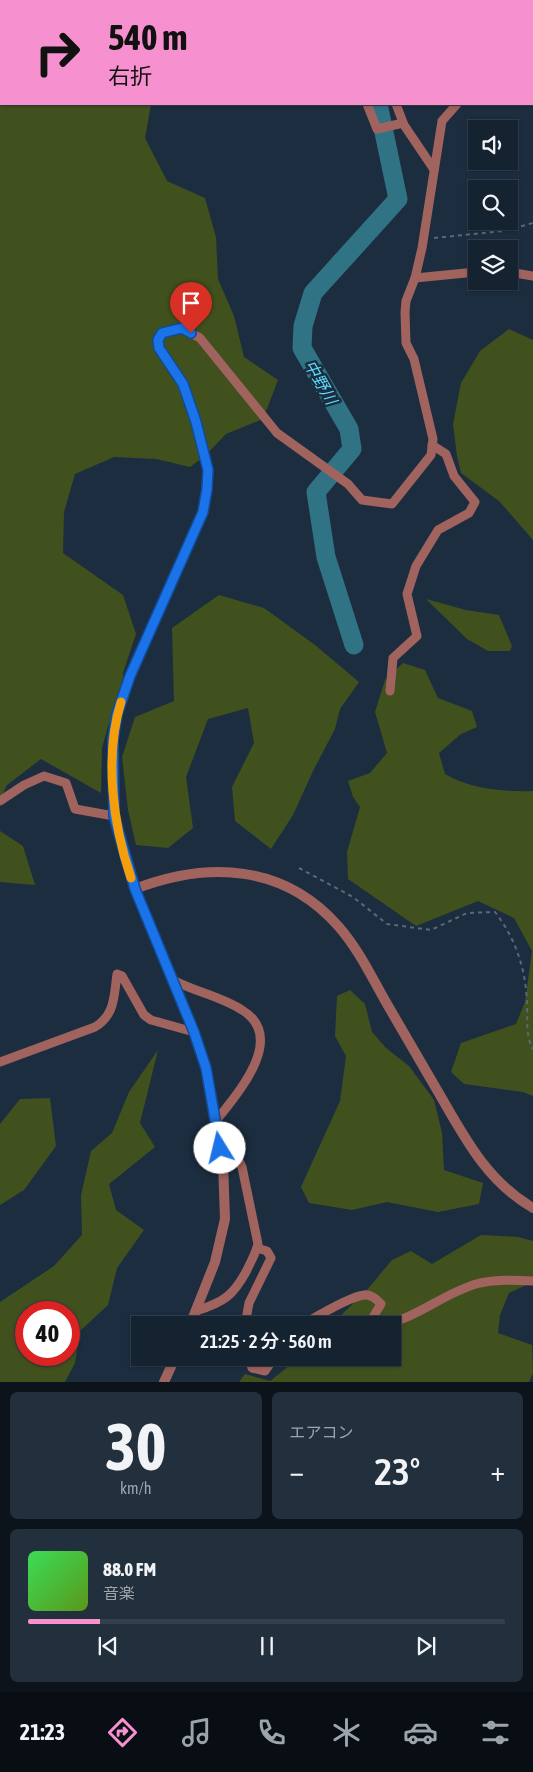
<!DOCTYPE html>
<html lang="ja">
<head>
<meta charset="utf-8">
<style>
	:root { --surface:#152230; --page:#222f3c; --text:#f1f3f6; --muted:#9da4ab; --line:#343f4c; --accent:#f690cf }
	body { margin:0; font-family:"Asap Condensed","Noto Sans JP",sans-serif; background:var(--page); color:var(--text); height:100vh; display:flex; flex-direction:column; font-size:19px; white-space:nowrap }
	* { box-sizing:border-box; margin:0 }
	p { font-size:16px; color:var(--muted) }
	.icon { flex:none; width:28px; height:28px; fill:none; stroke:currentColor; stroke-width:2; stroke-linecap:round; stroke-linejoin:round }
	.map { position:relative; height:1382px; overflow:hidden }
	.side { display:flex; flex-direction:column; gap:10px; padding:10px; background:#0c131a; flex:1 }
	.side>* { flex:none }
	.top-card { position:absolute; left:0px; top:0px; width:534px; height:105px; box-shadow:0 1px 4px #0004,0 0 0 1px var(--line); background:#f690cf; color:#111; overflow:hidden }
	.tools { position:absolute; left:468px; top:120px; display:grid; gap:10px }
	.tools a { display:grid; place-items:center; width:50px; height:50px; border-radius:0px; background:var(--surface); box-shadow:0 1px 4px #0004,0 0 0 1px var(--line); font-size:25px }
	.speed { position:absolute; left:15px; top:1301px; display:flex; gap:10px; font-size:25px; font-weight:700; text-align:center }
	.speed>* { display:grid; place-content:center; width:65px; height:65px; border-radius:50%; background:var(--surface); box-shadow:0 1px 4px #0004,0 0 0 1px var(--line); line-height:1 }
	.speed .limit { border:8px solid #d22; background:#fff; color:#111 }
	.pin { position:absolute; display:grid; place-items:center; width:42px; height:42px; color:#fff; margin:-51px -21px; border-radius:50% 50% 50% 0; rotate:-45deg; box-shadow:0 0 5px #0007 }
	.pin .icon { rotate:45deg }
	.me { position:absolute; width:55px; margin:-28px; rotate:351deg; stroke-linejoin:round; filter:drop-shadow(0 0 4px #0008) }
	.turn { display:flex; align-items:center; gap:18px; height:105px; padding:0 25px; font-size:22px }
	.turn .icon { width:65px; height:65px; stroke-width:2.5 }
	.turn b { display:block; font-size:35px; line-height:42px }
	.big { font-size:38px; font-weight:600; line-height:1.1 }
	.side .widget { flex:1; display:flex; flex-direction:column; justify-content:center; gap:8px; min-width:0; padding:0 18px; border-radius:8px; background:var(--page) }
	.side .dial { align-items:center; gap:0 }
	.dial b { font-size:65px; line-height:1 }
	.song { display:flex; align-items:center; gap:15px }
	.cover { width:60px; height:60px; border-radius:8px; background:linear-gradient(135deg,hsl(130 70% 55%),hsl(90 70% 35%)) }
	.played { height:5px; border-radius:2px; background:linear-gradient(90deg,var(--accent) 15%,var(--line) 15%) }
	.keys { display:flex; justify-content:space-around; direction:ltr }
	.heat { display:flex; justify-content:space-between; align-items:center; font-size:28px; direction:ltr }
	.side .tiles { flex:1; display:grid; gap:10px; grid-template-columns:1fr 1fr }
	.widget:last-child { grid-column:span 2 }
	.trip { position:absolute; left:131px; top:1316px; width:270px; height:50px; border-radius:0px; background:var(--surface); box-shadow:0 1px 4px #0004,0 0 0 1px var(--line); font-weight:600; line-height:50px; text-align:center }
	.tab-bar { display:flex; height:80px; justify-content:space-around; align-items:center; background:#080e13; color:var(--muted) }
	.tab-bar .icon { width:35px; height:35px }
	.tab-bar .selected { color:var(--accent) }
	.tab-bar b { font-size:22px; color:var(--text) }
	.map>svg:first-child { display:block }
	.green { fill:#40511d; fill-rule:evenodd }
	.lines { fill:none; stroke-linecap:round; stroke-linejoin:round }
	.river { stroke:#307384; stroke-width:19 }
	.path { stroke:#5a697a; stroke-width:2; stroke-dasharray:4 4; stroke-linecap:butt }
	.minor { stroke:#a1635e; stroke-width:9 }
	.tertiary { stroke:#a1635e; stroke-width:10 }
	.route-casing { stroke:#114b97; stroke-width:12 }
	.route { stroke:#1a73e8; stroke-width:9 }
	.slow { stroke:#f59e0b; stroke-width:9 }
	.labels { text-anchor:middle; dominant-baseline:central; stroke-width:5; stroke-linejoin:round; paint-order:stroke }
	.water-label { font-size:16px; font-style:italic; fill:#5dddfe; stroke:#1c2d40 }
</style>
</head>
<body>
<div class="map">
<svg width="533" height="1382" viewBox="0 0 533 1382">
	<rect width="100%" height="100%" fill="#1c2d40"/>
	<g class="green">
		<polygon points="0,0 189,0 1,1 1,104 151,104 145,138 167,181 205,198 216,237 218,279 234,316 244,357 278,380 263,419 226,434 205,456 190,467 156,459 114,457 75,474 64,512 63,553 123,595 136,634 123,673 123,692 109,723 102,748 101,793 41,759 7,785 0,800"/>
		<polygon points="509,329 533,340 533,540 499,501 461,473 457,456 453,424 461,383 480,351"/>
		<polygon points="219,595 264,608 315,645 359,682 340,709 335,729 313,771 293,815 271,849 235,821 232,787 254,743 248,708 208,719 186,777 193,828 168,848 136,845 128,810 122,757 135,717 174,701 172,628"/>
		<polygon points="426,599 466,610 499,615 512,646 510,651 488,651 467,639"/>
		<path d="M403,663L425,670L438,698L472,711L477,727L461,734L439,753L445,774C471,789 503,792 533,791V1096L523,1092L464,1084L451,1072L461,1043L516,1024L525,1002L532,951L514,918L478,901L416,926L348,879L347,852L360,807L353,797L348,781L370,773L387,753L375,712L385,680Z"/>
		<polygon points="0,831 23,846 35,885 0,882"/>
		<polygon points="350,990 365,1004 372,1032 386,1048 409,1066 434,1100 442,1133 444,1170 483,1183 479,1204 438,1212 387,1202 352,1210 309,1203 301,1187 340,1101 346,1056 335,1036 337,996"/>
		<path d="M158,1050L140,1123L155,1147L109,1184L116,1210L144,1230L117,1268L108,1305L80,1331L75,1363L65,1382H0V1302L54,1266L82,1235L81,1195L91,1151L112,1133L129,1092ZM26,1312H69V1355H26Z"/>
		<polygon points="50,1098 56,1146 24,1190 0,1205 0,1124 20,1099"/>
		<polygon points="481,1235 518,1237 533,1241 533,1282 509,1293 500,1315 498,1333 532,1345 533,1373 529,1382 239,1382 245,1374 270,1381 299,1358 392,1358 392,1325 331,1325 366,1291 392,1260 411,1251 432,1264"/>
	</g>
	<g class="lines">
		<g class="river">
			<polyline points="353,0 354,1"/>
			<polyline points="354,645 326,557 316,492 352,449 349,429 302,348 303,326 313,293 398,199 378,104"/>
		</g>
		<g class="path">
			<polyline points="434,238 503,231 533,223"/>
			<path d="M299,868L353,897L387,924L431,930L467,913L495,912C516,939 526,970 527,1004C528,1020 525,1035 533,1049"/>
		</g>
		<g class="minor">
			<polyline points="236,0 238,1"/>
			<polyline points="368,0 368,1"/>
			<polyline points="532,16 533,16"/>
			<polyline points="367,104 377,129 403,123"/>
			<polyline points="396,104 404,125 433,168"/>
			<polyline points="509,272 533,276"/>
			<polyline points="415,278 476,272"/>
			<polyline points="390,691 393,658 417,636 407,594 416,566 438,530 469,513 475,502 454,476 446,454 432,445"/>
			<polyline points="0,801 24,785 44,776 66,783 75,809 114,816"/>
			<polyline points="135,889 114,816 113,739 117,714 130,677 203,512 208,470 196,422 183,384 159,348 158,340 162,333 182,328 200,338 277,433 348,484 362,500 392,504 431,455 433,439 414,359 406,343 405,312 406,301 415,278 422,248 442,121 457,104"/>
			<path d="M175,981C196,992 222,997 242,1010C288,1038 236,1095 216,1121"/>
			<path d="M0,1062L95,1027C115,1015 114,996 117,974L122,976L144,1015L151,1020L194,1032"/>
			<path d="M196,1311C224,1302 233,1296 247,1270C251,1261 256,1253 258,1244L242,1167L239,1161L223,1162"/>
			<polyline points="245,1325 249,1303 271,1258 267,1251 257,1248"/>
			<path d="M302,1325C316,1317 348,1297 364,1295C371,1294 376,1299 381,1304L370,1322L372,1325"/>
			<path d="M380,1325C415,1320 442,1294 476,1284C495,1279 514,1280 533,1281"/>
			<polyline points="249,1358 252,1368 265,1371 274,1358"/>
		</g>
		<g class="tertiary">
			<path d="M190,1325L215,1262L225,1219L223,1162L206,1068L194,1032L135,889C208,861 284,864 339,927C359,950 372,978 387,1004C406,1037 425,1069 444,1102C468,1144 490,1183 533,1208"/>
			<polyline points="164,1382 175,1358"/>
		</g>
	</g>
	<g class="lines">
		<defs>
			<polyline id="route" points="191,333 182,328 162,333 158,340 159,348 183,384 196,422 208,470 207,489 203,512 130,676 117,714 113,739 114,816 135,889 194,1032 206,1068 220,1148"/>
		</defs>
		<use href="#route" class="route-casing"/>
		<use href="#route" class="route"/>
		<path class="slow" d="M121,702C104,757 113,825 131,878"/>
	</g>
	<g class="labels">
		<g class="water-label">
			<text transform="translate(321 382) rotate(60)">中野川</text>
		</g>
	</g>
</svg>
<div class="tools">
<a><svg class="icon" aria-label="sound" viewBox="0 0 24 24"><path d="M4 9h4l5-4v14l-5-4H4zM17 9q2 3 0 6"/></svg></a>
<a><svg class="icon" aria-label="search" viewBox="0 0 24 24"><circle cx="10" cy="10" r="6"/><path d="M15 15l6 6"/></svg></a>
<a><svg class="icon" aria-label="layers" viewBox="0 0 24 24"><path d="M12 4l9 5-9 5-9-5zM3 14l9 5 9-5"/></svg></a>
</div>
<div class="speed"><div class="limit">40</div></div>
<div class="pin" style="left:191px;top:333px;background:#d93025"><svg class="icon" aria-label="arrive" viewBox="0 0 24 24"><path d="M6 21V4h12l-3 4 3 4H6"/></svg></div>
<svg class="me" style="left:220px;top:1148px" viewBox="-20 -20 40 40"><circle r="19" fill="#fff"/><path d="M0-13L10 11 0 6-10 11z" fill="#1a73e8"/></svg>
<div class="trip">21:25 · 2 分 · 560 m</div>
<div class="top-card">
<div class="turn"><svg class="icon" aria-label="right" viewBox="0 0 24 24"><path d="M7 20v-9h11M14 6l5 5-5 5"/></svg><div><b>540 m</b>右折</div></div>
</div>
</div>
<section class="side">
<div class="tiles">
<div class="widget dial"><b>30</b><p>km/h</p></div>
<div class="widget"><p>エアコン</p>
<div class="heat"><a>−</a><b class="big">23°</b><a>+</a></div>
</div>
<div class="widget">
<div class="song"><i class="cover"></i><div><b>88.0 FM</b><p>音楽</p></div></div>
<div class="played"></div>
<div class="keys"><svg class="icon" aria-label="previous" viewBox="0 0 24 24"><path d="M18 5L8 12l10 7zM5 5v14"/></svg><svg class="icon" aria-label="pause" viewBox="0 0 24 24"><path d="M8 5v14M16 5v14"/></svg><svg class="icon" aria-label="next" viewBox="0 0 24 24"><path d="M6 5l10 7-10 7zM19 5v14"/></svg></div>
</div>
</div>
</section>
<nav class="tab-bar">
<b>21:23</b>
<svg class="icon selected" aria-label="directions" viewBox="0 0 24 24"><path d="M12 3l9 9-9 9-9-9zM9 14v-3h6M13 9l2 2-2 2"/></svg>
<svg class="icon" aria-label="music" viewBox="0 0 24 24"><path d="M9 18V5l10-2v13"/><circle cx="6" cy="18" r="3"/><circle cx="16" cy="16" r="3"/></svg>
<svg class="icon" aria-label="phone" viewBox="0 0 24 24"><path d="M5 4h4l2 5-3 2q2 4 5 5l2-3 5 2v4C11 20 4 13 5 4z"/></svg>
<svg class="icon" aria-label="climate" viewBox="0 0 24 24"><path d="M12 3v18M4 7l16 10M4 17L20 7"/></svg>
<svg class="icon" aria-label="car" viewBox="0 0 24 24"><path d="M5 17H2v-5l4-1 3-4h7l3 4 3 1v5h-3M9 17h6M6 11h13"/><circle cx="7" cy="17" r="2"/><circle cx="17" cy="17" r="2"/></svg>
<svg class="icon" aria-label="filters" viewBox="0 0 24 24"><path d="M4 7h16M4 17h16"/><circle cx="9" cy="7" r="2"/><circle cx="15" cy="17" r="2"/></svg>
</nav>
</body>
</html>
